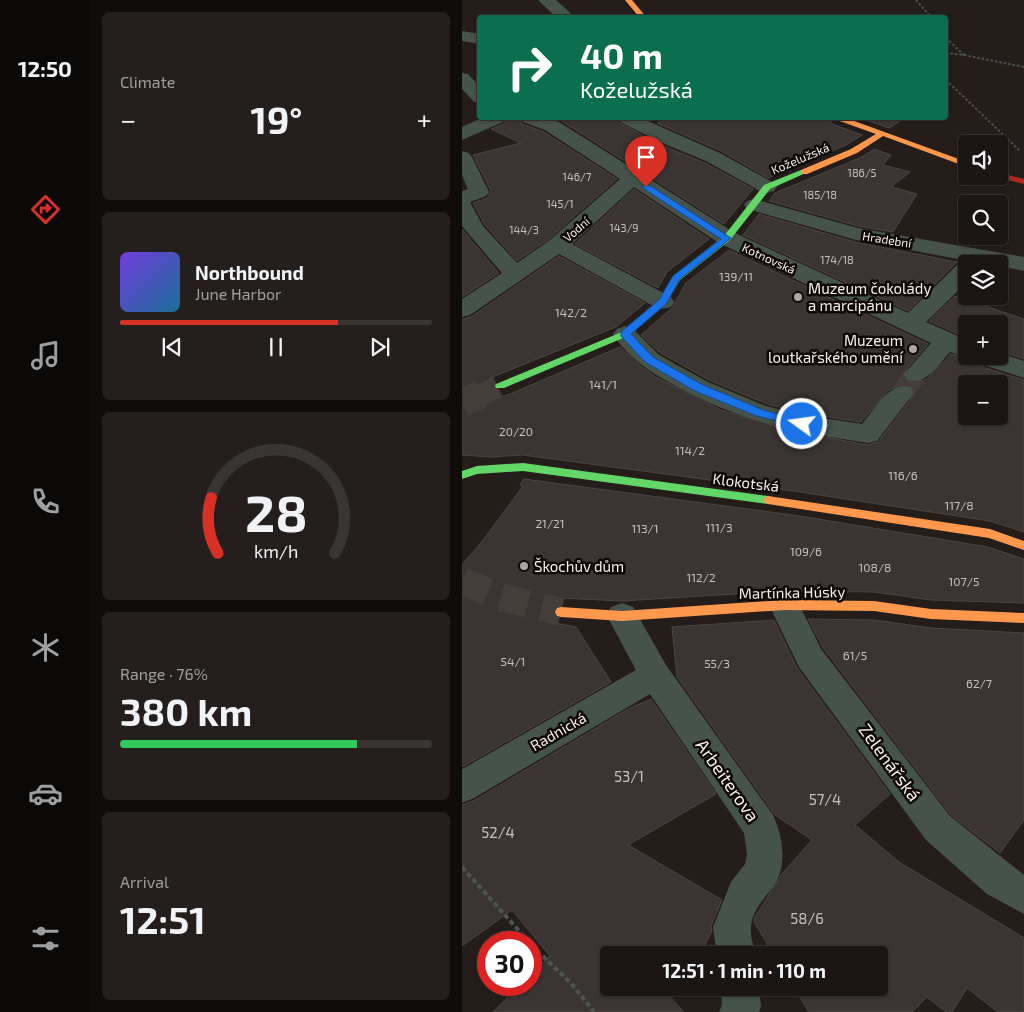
<!DOCTYPE html>
<html lang="en">
<head>
<meta charset="utf-8">
<style>
	:root { --surface:#1b1614; --page:#241f1d; --text:#f1f3f6; --muted:#a09fa0; --line:#393534; --accent:#d93025 }
	body { margin:0; font-family:"Exo 2",sans-serif; background:var(--page); color:var(--text); height:100vh; display:flex; flex-direction:column; font-size:19px; white-space:nowrap }
	* { box-sizing:border-box; margin:0 }
	p { font-size:16px; color:var(--muted) }
	.icon { flex:none; width:28px; height:28px; fill:none; stroke:currentColor; stroke-width:2; stroke-linecap:round; stroke-linejoin:round }
	.map { position:relative; flex:1; overflow:hidden }
	.drawer { display:flex; flex-direction:column; gap:12px; padding:12px; background:#0f0c0b; width:372px }
	.drawer>* { flex:none }
	.hud { position:absolute; left:15px; top:15px; width:471px; height:105px; border-radius:5px; box-shadow:0 1px 4px #0004,0 0 0 1px var(--line); background:#0b6e4f; color:#fff; overflow:hidden }
	.tools { position:absolute; left:496px; top:135px; display:grid; gap:10px }
	.tools a { display:grid; place-items:center; width:50px; height:50px; border-radius:5px; background:var(--surface); box-shadow:0 1px 4px #0004,0 0 0 1px var(--line); font-size:25px }
	.speed { position:absolute; left:15px; top:931px; display:flex; gap:10px; font-size:25px; font-weight:700; text-align:center }
	.speed>* { display:grid; place-content:center; width:65px; height:65px; border-radius:50%; background:var(--surface); box-shadow:0 1px 4px #0004,0 0 0 1px var(--line); line-height:1 }
	.speed .limit { border:8px solid #d22; background:#fff; color:#111 }
	.pin { position:absolute; display:grid; place-items:center; width:42px; height:42px; color:#fff; margin:-51px -21px; border-radius:50% 50% 50% 0; rotate:-45deg; box-shadow:0 0 5px #0007 }
	.pin .icon { rotate:45deg }
	.me { position:absolute; width:55px; margin:-28px; rotate:284deg; stroke-linejoin:round; filter:drop-shadow(0 0 4px #0008) }
	.turn { display:flex; align-items:center; gap:18px; height:105px; padding:0 20px; font-size:22px }
	.turn .icon { width:65px; height:65px; stroke-width:2.5 }
	.turn b { display:block; font-size:35px; line-height:42px }
	.big { font-size:38px; font-weight:700; line-height:1.1 }
	.drawer .card { flex:1; display:flex; flex-direction:column; justify-content:center; gap:8px; min-width:0; padding:0 18px; border-radius:8px; background:var(--page) }
	.drawer .dial { align-items:center; gap:0 }
	.dial svg { height:130px; overflow:visible; fill:none; stroke:var(--line); stroke-width:7; stroke-linecap:round; text-anchor:middle }
	.dial text { fill:var(--text); stroke:none }
	.song { display:flex; align-items:center; gap:15px }
	.cover { width:60px; height:60px; border-radius:8px; background:linear-gradient(135deg,hsl(260 70% 55%),hsl(200 70% 35%)) }
	.played { height:5px; border-radius:2px; background:linear-gradient(90deg,var(--accent) 70%,var(--line) 70%) }
	.keys { display:flex; justify-content:space-around; direction:ltr }
	.heat { display:flex; justify-content:space-between; align-items:center; font-size:28px; direction:ltr }
	.charge { height:8px; border-radius:4px; background:linear-gradient(90deg,#34c759 76%,var(--line) 0) }
	.trip { position:absolute; left:138px; top:946px; width:288px; height:50px; border-radius:5px; background:var(--surface); box-shadow:0 1px 4px #0004,0 0 0 1px var(--line); font-weight:700; line-height:50px; text-align:center }
	main { display:flex; flex:1; min-height:0 }
	.tabs { display:flex; flex-direction:column; width:90px; justify-content:space-around; align-items:center; background:#0b0908; color:var(--muted) }
	.tabs .icon { width:35px; height:35px }
	.tabs .current { color:var(--accent) }
	.tabs b { font-size:22px; color:var(--text) }
	.map>svg:first-child { display:block }
	.building { fill:#3a3532; stroke:#4c4643; fill-rule:evenodd }
	.lines { fill:none; stroke-linecap:round; stroke-linejoin:round }
	.street-tunnel { stroke:#443d3a; stroke-width:22; stroke-dasharray:22 11; stroke-linecap:butt }
	.secondary-tunnel-far1 { stroke:#443d3a; stroke-width:22; stroke-dasharray:22 11; stroke-linecap:butt }
	.secondary-tunnel { stroke:#443d3a; stroke-width:28; stroke-dasharray:28 14; stroke-linecap:butt }
	.path-far1 { stroke:#4c544e; stroke-width:2; stroke-dasharray:2.5 2; stroke-linecap:butt }
	.path { stroke:#4c544e; stroke-width:4; stroke-dasharray:5 3; stroke-linecap:butt }
	.street { fill:#46534b; fill-rule:evenodd }
	.fast { fill:#63d668; fill-rule:evenodd }
	.slow { fill:#ff974d; fill-rule:evenodd }
	.jam { fill:#b3261e; fill-rule:evenodd }
	.route { fill:#1a73e8; stroke:#114b97 }
	.poi-dot { fill:#aea6a2; stroke:#0d0705; stroke-width:2 }
	.labels { text-anchor:middle; dominant-baseline:central; stroke-width:5; stroke-linejoin:round; paint-order:stroke }
	.far-number-label { font-size:11px; fill:#c9c1be }
	.far-street-label { font-size:12px; fill:#f9f0ec; stroke:#0d0705 }
	.number-label { font-size:12px; fill:#c9c1be }
	.poi-label { font-size:15px; fill:#f9f0ec; stroke:#0d0705; text-anchor:start }
	.street-label { font-size:15px; fill:#f9f0ec; stroke:#0d0705 }
	.near-number-label { font-size:15px; fill:#c9c1be }
	.near-street-label { font-size:18px; fill:#f9f0ec; stroke:#0d0705 }
</style>
</head>
<body>
<main>
<nav class="tabs">
<b>12:50</b>
<svg class="icon current" aria-label="directions" viewBox="0 0 24 24"><path d="M12 3l9 9-9 9-9-9zM9 14v-3h6M13 9l2 2-2 2"/></svg>
<svg class="icon" aria-label="music" viewBox="0 0 24 24"><path d="M9 18V5l10-2v13"/><circle cx="6" cy="18" r="3"/><circle cx="16" cy="16" r="3"/></svg>
<svg class="icon" aria-label="phone" viewBox="0 0 24 24"><path d="M5 4h4l2 5-3 2q2 4 5 5l2-3 5 2v4C11 20 4 13 5 4z"/></svg>
<svg class="icon" aria-label="climate" viewBox="0 0 24 24"><path d="M12 3v18M4 7l16 10M4 17L20 7"/></svg>
<svg class="icon" aria-label="car" viewBox="0 0 24 24"><path d="M5 17H2v-5l4-1 3-4h7l3 4 3 1v5h-3M9 17h6M6 11h13"/><circle cx="7" cy="17" r="2"/><circle cx="17" cy="17" r="2"/></svg>
<svg class="icon" aria-label="filters" viewBox="0 0 24 24"><path d="M4 7h16M4 17h16"/><circle cx="9" cy="7" r="2"/><circle cx="15" cy="17" r="2"/></svg>
</nav>
<section class="drawer">
<div class="card"><p>Climate</p>
<div class="heat"><a>−</a><b class="big">19°</b><a>+</a></div>
</div>
<div class="card">
<div class="song"><i class="cover"></i><div><b>Northbound</b><p>June Harbor</p></div></div>
<div class="played"></div>
<div class="keys"><svg class="icon" aria-label="previous" viewBox="0 0 24 24"><path d="M18 5L8 12l10 7zM5 5v14"/></svg><svg class="icon" aria-label="pause" viewBox="0 0 24 24"><path d="M8 5v14M16 5v14"/></svg><svg class="icon" aria-label="next" viewBox="0 0 24 24"><path d="M6 5l10 7-10 7zM19 5v14"/></svg></div>
</div>
<div class="card dial"><svg viewBox="0 0 100 80">
<path d="M14 69A42 42 0 1 1 86 69"/>
<path d="M14 69A42 42 0 0 1 10 35" stroke="#d93025"/>
<text x="50" y="56" font-size="32" font-weight="700">28</text>
<text x="50" y="72" font-size="11">km/h</text>
</svg></div>
<div class="card"><p>Range · 76%</p><b class="big">380 km</b><div class="charge"></div></div>
<div class="card"><p>Arrival</p><b class="big">12:51</b></div>
</section>
<div class="map">
<svg width="562" height="1012" viewBox="0 0 562 1012">
	<rect width="100%" height="100%" fill="#241d1a"/>
	<g class="building">
		<polygon points="45,118 57,118 60,124 82,132 155,179 87,239 55,261 23,225 11,203 25,198 29,191 11,155 59,143 29,129 42,124"/>
		<polygon points="89,118 148,118 199,145 243,163 291,189 262,224 98,120"/>
		<polygon points="205,118 367,118 370,124 400,135 384,145 306,178 259,151 195,123"/>
		<polygon points="398,118 443,118 427,128"/>
		<polygon points="412,149 429,155 421,165 448,172 429,187 455,194 431,232 396,226 307,201 313,193 400,157"/>
		<polygon points="172,189 247,239 205,272 196,288 113,244"/>
		<polygon points="297,214 393,242 495,262 446,311 281,235"/>
		<polygon points="0,229 37,273 0,297"/>
		<path d="M267,250L466,344L441,373L445,382L452,383L465,379L489,354L508,359L511,364L562,380V532L528,521L338,492L61,455L27,457L0,455V319L9,317L97,256L183,303L154,327L28,378L24,387L28,394L39,397L48,394L158,347L177,365L194,377L259,410L330,431L406,445L416,442L453,394L449,385L441,384L426,391L399,422L340,413L305,404L247,380L197,352L179,335L210,308L224,283ZM505,384H538V416H505Z"/>
		<polygon points="493,296 562,319 562,359 538,351 538,324 505,324 505,338 467,321"/>
		<polygon points="62,479 338,516 526,547 562,559 562,603 469,600 412,592 322,591 160,601 99,598 88,601 82,611 86,622 114,627 149,682 0,767 0,565 22,539 61,486 58,485"/>
		<polygon points="346,619 412,620 469,628 562,633 562,820 538,853 489,815 361,648"/>
		<polygon points="312,620 335,668 428,794 393,825 437,862 562,938 562,1012 536,1012 505,988 490,1012 484,1012 465,997 450,1012 347,1012 332,988 416,988 416,955 312,955 292,922 293,917 319,875 350,840 313,815 215,677 210,627"/>
		<polygon points="189,699 254,794 166,845 260,900 249,926 250,931 238,955 146,955 146,988 212,988 205,994 222,1012 31,1012 58,985 69,985 69,975 88,956 50,910 0,946 0,805 13,800 166,709"/>
	</g>
	<g class="lines">
		<polyline class="street-tunnel" points="440,393 454,374"/>
		<polyline class="secondary-tunnel-far1" points="16,396 38,386"/>
		<g class="secondary-tunnel">
			<polyline points="0,403 19,394"/>
			<polyline points="0,581 38,597 99,612"/>
		</g>
		<g class="path-far1">
			<polyline points="454,0 470,18"/>
			<polyline points="484,38 502,55 484,53"/>
			<polyline points="502,55 562,67"/>
			<polyline points="484,80 557,150"/>
			<polyline points="516,141 530,144"/>
			<polyline points="538,145 546,147"/>
		</g>
		<g class="path">
			<polyline points="0,867 67,942"/>
			<polyline points="69,945 109,983 132,1012"/>
		</g>
		<g class="street">
			<polygon points="76,0 94,0 114,18 95,18"/>
			<polygon points="0,31 18,34 18,44 0,41"/>
			<polygon points="0,73 6,74 18,87 18,103 12,102 0,89"/>
			<polygon points="20,118 43,118 41,122 0,140 0,127"/>
			<path d="M59,118H84L97,122L273,233L446,313L497,263L505,261L513,263L505,264V282L464,322L505,340V356H538V353L562,361V378L512,362L509,357L505,358L488,352C476,365 465,386 445,380L442,374L469,343L257,243L172,187L110,244L209,297L212,302L209,307L201,309L193,307L97,254L8,315L0,317V299L40,273L0,226V191L6,189L0,175V151L7,153L10,157L27,192L24,196L8,202L21,226L55,263L88,240L158,179L83,130L61,122Z"/>
			<polygon points="156,118 179,118 258,153 312,183 315,187 312,191 305,193 298,191 244,161 200,143 158,122"/>
			<polygon points="292,199 396,228 562,257 562,271 538,266 538,264 523,264 394,240 285,209 282,205 285,201"/>
			<path d="M163,326L171,329L196,354L213,364L246,382L304,406L340,415L400,424C413,409 427,381 449,387L452,393L415,441L406,443C333,432 278,422 212,385C188,372 166,358 151,334L155,329Z"/>
			<polygon points="322,593 333,596 359,649 488,816 562,875 562,914 525,894 464,840 337,667 307,605 311,596"/>
			<path d="M160,603L171,607L204,665L311,815C321,837 326,866 311,887C302,899 289,912 289,928C288,936 292,947 293,955H255L251,927L269,882L283,864L285,854L282,833L188,694L12,798L0,803V769L174,670L145,616L149,607Z"/>
			<polygon points="259,988 297,988 299,1006 297,1012 257,1012 260,1005"/>
		</g>
		<g class="fast">
			<polygon points="339,170 346,172 308,189 268,240 218,280 204,304 166,336 42,388 34,388 33,386 34,384 160,332 197,300 211,276 262,236 302,185"/>
			<polygon points="61,463 306,496 312,500 306,504 61,471 15,474 0,479 0,471 15,466"/>
		</g>
		<g class="slow">
			<polygon points="163,0 170,0 185,18 178,18"/>
			<polygon points="375,118 384,118 505,162 505,167 421,136 395,153 345,174 339,174 339,170 389,149 414,134 375,120"/>
			<polygon points="306,496 528,529 562,541 562,550 527,538 306,504 300,500"/>
			<polygon points="322,600 412,601 469,609 562,613 562,623 469,619 412,611 322,610 160,621 99,617 95,616 93,612 95,608 99,607 160,611"/>
		</g>
		<polygon class="jam" points="538,173 562,179 562,184 535,177 538,176"/>
	</g>
	<polygon class="route" points="181,185 187,185 269,238 218,279 204,304 169,334 191,357 241,385 301,410 344,421 344,426 340,427 295,416 233,391 183,362 159,336 159,332 197,300 211,276 259,239 181,188"/>
	<g class="poi-dot">
		<circle cx="336" cy="297" r="5"/>
		<circle cx="451" cy="349" r="5"/>
		<circle cx="62" cy="566" r="5"/>
	</g>
	<g class="labels">
		<g class="far-number-label">
			<text x="400" y="172">186/5</text>
			<text x="115" y="176">146/7</text>
			<text x="358" y="194">185/18</text>
			<text x="98" y="203">145/1</text>
			<text x="162" y="227">143/9</text>
			<text x="62" y="229">144/3</text>
			<text x="375" y="259">174/18</text>
		</g>
		<g class="far-street-label">
			<text transform="translate(338 158) rotate(-23)">Koželužská</text>
			<text transform="translate(114 229) rotate(-41)">Vodní</text>
			<text transform="translate(425 239) rotate(9)">Hradební</text>
			<text transform="translate(307 258) rotate(25)">Kotnovská</text>
		</g>
		<g class="number-label">
			<text x="274" y="276">139/11</text>
			<text x="109" y="312">142/2</text>
			<text x="141" y="384">141/1</text>
			<text x="54" y="431">20/20</text>
			<text x="228" y="450">114/2</text>
			<text x="441" y="475">116/6</text>
			<text x="497" y="505">117/8</text>
			<text x="88" y="523">21/21</text>
			<text x="257" y="527">111/3</text>
			<text x="183" y="528">113/1</text>
			<text x="344" y="551">109/6</text>
			<text x="413" y="567">108/8</text>
			<text x="239" y="577">112/2</text>
			<text x="502" y="581">107/5</text>
			<text x="393" y="655">61/5</text>
			<text x="51" y="661">54/1</text>
			<text x="255" y="663">55/3</text>
			<text x="517" y="683">62/7</text>
		</g>
		<g class="poi-label">
			<text x="346" y="288">Muzeum čokolády<tspan x="346" dy="17">a marcipánu</tspan></text>
			<text x="441" y="340" text-anchor="end">Muzeum<tspan x="441" dy="17">loutkařského umění</tspan></text>
			<text x="72" y="566">Škochův dům</text>
		</g>
		<g class="street-label">
			<text transform="translate(284 482) rotate(7)">Klokotská</text>
			<text transform="translate(330 592) rotate(-1)">Martínka Húsky</text>
			<text transform="translate(96 731) rotate(-30)">Radnická</text>
		</g>
		<g class="near-number-label">
			<text x="167" y="776">53/1</text>
			<text x="363" y="799">57/4</text>
			<text x="36" y="832">52/4</text>
			<text x="345" y="918">58/6</text>
		</g>
		<g class="near-street-label">
			<text transform="translate(428 762) rotate(54)">Zelenářská</text>
			<text transform="translate(266 780) rotate(55)">Arbeiterova</text>
		</g>
	</g>
</svg>
<div class="tools">
<a><svg class="icon" aria-label="sound" viewBox="0 0 24 24"><path d="M4 9h4l5-4v14l-5-4H4zM17 9q2 3 0 6"/></svg></a>
<a><svg class="icon" aria-label="search" viewBox="0 0 24 24"><circle cx="10" cy="10" r="6"/><path d="M15 15l6 6"/></svg></a>
<a><svg class="icon" aria-label="layers" viewBox="0 0 24 24"><path d="M12 4l9 5-9 5-9-5zM3 14l9 5 9-5"/></svg></a>
<a>+</a>
<a>−</a>
</div>
<div class="speed"><div class="limit">30</div></div>
<div class="pin" style="left:184px;top:187px;background:#d93025"><svg class="icon" aria-label="arrive" viewBox="0 0 24 24"><path d="M6 21V4h12l-3 4 3 4H6"/></svg></div>
<svg class="me" style="left:340px;top:424px" viewBox="-20 -20 40 40"><circle r="17" fill="#1a73e8" stroke="#fff" stroke-width="3"/><path d="M0-11L8 9 0 5-8 9z" fill="#fff"/></svg>
<div class="trip">12:51 · 1 min · 110 m</div>
<div class="hud">
<div class="turn"><svg class="icon" aria-label="right" viewBox="0 0 24 24"><path d="M7 20v-9h11M14 6l5 5-5 5"/></svg><div><b>40 m</b>Koželužská</div></div>
</div>
</div>
</main>
</body>
</html>
